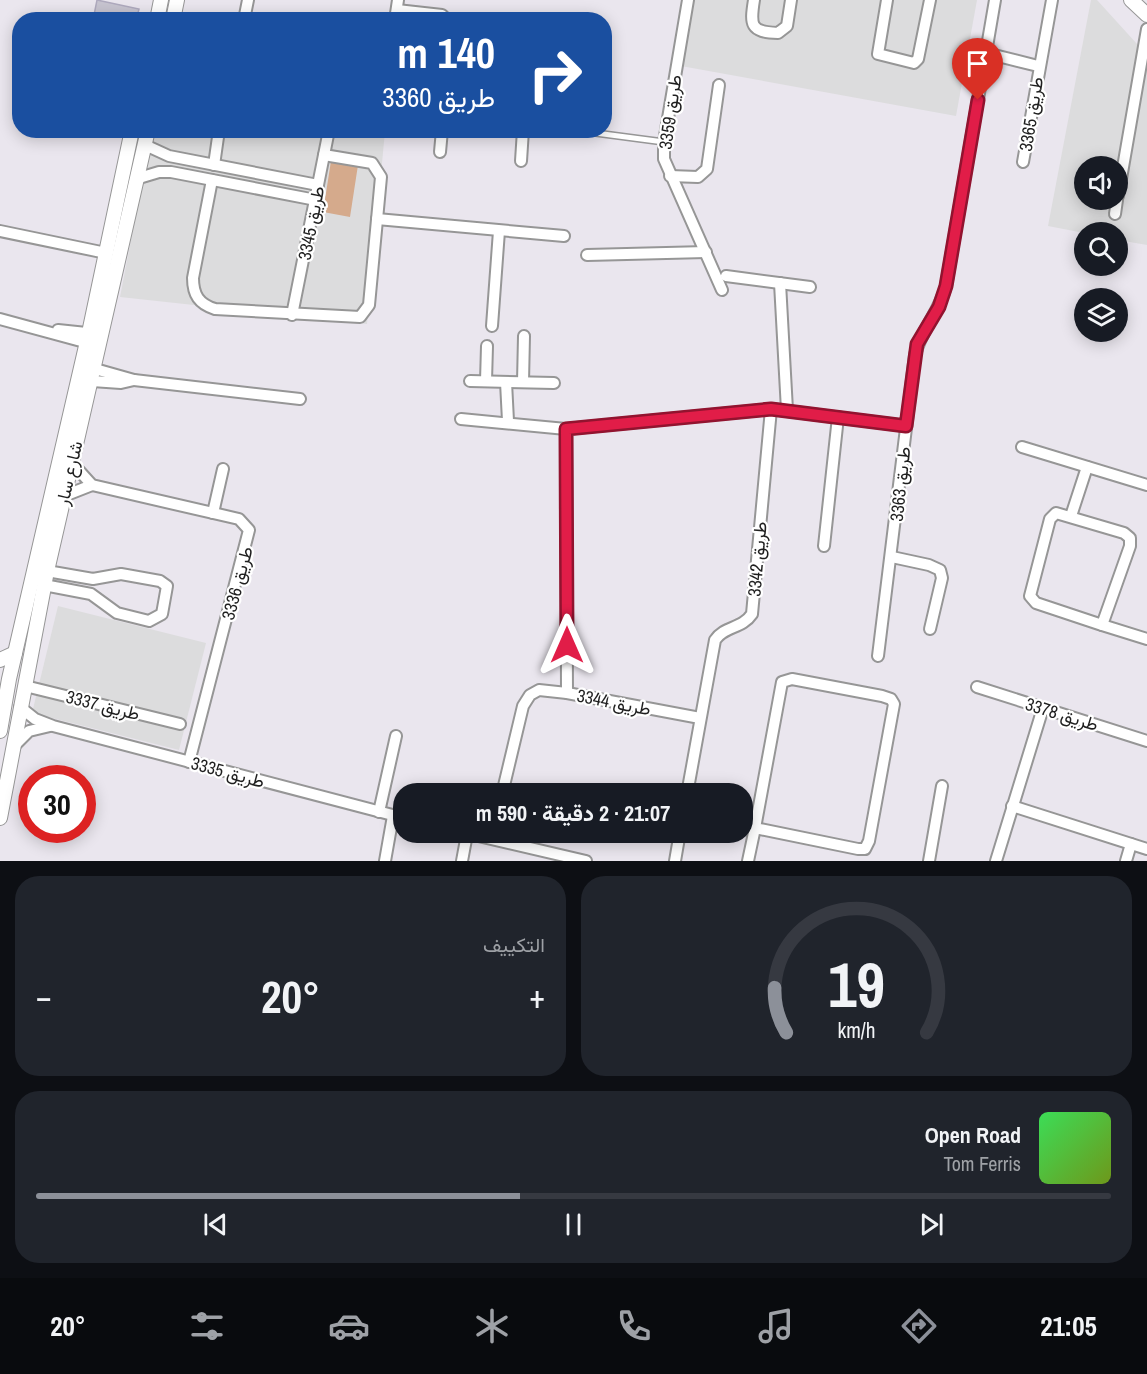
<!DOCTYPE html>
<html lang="ar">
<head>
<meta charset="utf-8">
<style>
	:root { --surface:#171b24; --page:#20242c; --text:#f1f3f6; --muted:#9ea1a6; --line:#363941; --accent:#8c9099 }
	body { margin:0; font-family:"Archivo Narrow",Vazirmatn,sans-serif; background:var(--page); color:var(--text); direction:rtl; height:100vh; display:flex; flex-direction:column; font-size:22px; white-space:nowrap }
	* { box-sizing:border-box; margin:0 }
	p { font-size:20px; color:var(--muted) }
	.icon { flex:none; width:33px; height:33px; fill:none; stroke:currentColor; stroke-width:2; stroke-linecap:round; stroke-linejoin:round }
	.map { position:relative; height:861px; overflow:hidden; direction:ltr }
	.side { display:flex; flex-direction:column; gap:15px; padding:15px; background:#0d0f14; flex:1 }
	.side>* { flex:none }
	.hud { position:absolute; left:12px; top:12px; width:600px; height:126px; border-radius:24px; box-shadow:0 3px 15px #0003; direction:rtl; background:#1a4fa0; color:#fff; overflow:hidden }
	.tools { position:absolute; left:1074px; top:156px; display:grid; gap:12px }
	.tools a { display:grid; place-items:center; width:54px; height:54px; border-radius:50%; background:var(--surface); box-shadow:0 3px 15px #0003; font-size:30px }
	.speed { position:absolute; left:18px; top:765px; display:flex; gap:12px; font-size:30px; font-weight:700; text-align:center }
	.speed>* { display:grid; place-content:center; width:78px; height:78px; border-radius:50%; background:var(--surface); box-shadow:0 3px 15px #0003; line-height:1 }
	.speed .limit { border:9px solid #d22; background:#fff; color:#111 }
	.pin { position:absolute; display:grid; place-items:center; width:51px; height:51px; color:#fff; margin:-62px -26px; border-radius:50% 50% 50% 0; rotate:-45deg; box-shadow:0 0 6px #0007 }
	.pin .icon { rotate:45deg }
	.me { position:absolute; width:66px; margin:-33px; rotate:0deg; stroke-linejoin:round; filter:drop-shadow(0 0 4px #0008) }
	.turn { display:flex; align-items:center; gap:21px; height:126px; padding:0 18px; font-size:27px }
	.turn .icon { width:78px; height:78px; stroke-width:2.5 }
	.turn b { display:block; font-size:42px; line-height:51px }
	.big { font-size:45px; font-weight:700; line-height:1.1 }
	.side .card { flex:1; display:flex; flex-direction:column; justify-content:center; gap:9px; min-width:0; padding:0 21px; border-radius:24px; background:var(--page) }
	.side .dial { align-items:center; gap:0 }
	.dial svg { height:156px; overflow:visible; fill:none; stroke:var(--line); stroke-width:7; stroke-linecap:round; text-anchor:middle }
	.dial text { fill:var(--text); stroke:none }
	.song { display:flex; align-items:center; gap:18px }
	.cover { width:72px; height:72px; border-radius:9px; background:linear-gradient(135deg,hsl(130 70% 55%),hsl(80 70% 35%)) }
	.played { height:6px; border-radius:3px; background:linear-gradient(90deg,var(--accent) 45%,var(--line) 45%) }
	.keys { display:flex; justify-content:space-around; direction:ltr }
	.heat { display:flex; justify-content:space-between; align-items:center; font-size:33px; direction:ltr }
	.side .tiles { flex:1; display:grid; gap:15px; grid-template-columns:1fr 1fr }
	.card:last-child { grid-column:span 2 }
	.trip { position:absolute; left:393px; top:783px; width:360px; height:60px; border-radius:24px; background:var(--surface); box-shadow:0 3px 15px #0003; font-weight:700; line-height:60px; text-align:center; direction:rtl }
	.menu { display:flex; height:96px; justify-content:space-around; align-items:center; background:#090b0e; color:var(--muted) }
	.menu .icon { width:42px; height:42px }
	.menu .active { color:var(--accent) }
	.menu b { font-size:27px; color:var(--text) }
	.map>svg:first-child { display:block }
	.residential { fill:#dcdcdd; fill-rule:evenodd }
	.pitch { fill:#d5aa8c }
	.building { fill:#c7c4d0; stroke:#afaabe; stroke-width:1.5 }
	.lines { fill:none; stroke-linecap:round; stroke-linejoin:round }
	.service-casing { stroke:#969696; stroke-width:8 }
	.minor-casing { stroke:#969696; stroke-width:14 }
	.tertiary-casing { stroke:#969696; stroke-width:16 }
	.service { stroke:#fff; stroke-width:5 }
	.minor { stroke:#fff; stroke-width:10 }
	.tertiary { stroke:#fff; stroke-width:14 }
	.route-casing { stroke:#92132f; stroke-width:15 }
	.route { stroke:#e11d48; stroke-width:10 }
	.labels { text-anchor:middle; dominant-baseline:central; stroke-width:4.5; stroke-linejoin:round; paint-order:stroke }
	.street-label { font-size:18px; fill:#1f1f1f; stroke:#fff }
</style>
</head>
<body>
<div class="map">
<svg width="1147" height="861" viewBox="0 0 1147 861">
	<rect width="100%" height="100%" fill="#eae6ee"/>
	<g class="residential">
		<polygon points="693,0 977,0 956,116 681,66"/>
		<path d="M1091,0H1097L1147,55V245L1118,240V232L1084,233L1048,226ZM1084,166H1118V200H1084Z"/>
		<polygon points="152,131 385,131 367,324 120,297"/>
		<polygon points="58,606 206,643 179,750 32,713"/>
	</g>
	<polygon class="pitch" points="331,161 358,165 350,217 323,212"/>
	<polygon class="building" points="97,0 139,9 136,20 93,20"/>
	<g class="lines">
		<defs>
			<polyline id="service" points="588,132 664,142"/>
			<g id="minor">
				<polyline points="688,0 664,142 664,159 722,290"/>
				<path d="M754,0C750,25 750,32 778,33L787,26L791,0"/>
				<polyline points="887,0 878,54 914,63 918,59 930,0"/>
				<polyline points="397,10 442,15 447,20"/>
				<polyline points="244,20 248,0"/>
				<polyline points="395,20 398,0"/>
				<polyline points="986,53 1038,66"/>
				<polyline points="145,145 169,156 318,185"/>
				<polyline points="440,152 442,130"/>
				<polyline points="521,161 523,130"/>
				<polyline points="1023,162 1052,0"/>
				<polyline points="214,165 219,130"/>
				<polyline points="670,176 698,177 707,169 719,85"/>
				<polyline points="139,178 159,172 171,172 316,200"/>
				<path d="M212,180L193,278C193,295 199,304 215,309L360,317L369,305L381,177L372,163L324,155"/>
				<polyline points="1118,196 1147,29"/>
				<polyline points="1115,214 1117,200"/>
				<polyline points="377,219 564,236"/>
				<polyline points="0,231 106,253"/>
				<polyline points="587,255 706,252"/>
				<polyline points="726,276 810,287"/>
				<polyline points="780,283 787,410"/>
				<polyline points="292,315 329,130"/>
				<polyline points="0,319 92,344"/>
				<polyline points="492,326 499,231"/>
				<polyline points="58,330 96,334"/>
				<polyline points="95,369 134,380 300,399"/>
				<polyline points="92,381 121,383 134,380"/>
				<polyline points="470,381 554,383"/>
				<polyline points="486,381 487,346"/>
				<polyline points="506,382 508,421"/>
				<polyline points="523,382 524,336"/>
				<polyline points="461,419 566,429 771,409 906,426"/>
				<polyline points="566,429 567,693"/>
				<polyline points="1022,447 1147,485"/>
				<polyline points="72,463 92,485 239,519 249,530 189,762"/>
				<polyline points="64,496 92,485"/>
				<polyline points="213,513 223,469"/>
				<polygon points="1056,513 1124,533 1130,538 1130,546 1102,625 1036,603 1030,596 1050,519"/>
				<polyline points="1071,516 1087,467"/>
				<polyline points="824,546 838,417"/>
				<polyline points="892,557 929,565 940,570 942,578 930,629"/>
				<polyline points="44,585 91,594 117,613 149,621 162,614 167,586 160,581 121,574 93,579 47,571"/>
				<polyline points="1102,625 1147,639"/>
				<path d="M878,656L915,355C921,330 940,311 946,286L995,0"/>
				<polygon points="792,679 882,696 891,699 894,704 869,841 865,849 858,849 755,828 782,682"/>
				<polyline points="25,686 180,724"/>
				<polyline points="977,687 1147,741"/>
				<polyline points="20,707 35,719 53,726 404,818"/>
				<polyline points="13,747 29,731 50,726"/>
				<polyline points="502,794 523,706 530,695 539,690 567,693 700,718"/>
				<path d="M687,794L715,640C724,626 742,629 752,614L771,409"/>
				<polyline points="1012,806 1147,849"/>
				<polyline points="379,812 396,736"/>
				<polyline points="461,832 586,861"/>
				<polyline points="385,861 393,816"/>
				<polyline points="462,861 467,834"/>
				<polyline points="675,861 680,832"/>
				<polyline points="748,861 755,828"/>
				<polyline points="929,861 942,786"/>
				<polyline points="996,861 1043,708"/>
				<polyline points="1126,861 1131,844"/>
			</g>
			<g id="tertiary">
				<polyline points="1131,0 1147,15"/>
				<polyline points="157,20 161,0"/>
				<polyline points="173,20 177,0"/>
				<polyline points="0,660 15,653"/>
				<polyline points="0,731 9,679 89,333 132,130"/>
				<polyline points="0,818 47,571 148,130"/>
			</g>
		</defs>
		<use href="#service" class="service-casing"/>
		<use href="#minor" class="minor-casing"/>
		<use href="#tertiary" class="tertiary-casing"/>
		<use href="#service" class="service"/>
		<use href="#minor" class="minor"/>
		<use href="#tertiary" class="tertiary"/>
	</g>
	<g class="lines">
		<defs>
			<polyline id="route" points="567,645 566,429 771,409 906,426 917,344 939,307 946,286 978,100"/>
		</defs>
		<use href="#route" class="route-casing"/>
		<use href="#route" class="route"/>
	</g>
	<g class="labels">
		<g class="street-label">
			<text transform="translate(670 112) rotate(-82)">طريق 3359</text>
			<text transform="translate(1031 114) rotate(-81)">طريق 3365</text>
			<text transform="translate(311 223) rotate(-79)">طريق 3345</text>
			<text transform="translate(69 473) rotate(-77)">شارع سار</text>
			<text transform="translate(900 484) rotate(-84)">طريق 3363</text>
			<text transform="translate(757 559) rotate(-85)">طريق 3342</text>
			<text transform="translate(237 583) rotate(-75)">طريق 3336</text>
			<text transform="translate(614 702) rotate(11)">طريق 3344</text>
			<text transform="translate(103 705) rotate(14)">طريق 3337</text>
			<text transform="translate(1062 714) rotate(17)">طريق 3378</text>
			<text transform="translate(228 772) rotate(15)">طريق 3335</text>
		</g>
	</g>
</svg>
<div class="tools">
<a><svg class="icon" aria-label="sound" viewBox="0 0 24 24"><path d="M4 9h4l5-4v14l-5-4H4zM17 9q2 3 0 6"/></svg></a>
<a><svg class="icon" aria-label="search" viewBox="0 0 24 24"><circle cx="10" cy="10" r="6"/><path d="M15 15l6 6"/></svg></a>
<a><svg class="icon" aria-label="layers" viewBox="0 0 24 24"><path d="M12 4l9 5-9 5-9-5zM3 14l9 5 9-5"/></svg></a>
</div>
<div class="speed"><div class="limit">30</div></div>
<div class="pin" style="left:978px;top:100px;background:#d93025"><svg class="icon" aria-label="arrive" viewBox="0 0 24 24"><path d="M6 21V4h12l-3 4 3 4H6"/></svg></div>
<svg class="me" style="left:567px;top:645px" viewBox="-20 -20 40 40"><path d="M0-17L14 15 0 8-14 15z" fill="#e11d48" stroke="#fff" stroke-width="4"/></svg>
<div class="trip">21:07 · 2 دقيقة · 590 m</div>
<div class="hud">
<div class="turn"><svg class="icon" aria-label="right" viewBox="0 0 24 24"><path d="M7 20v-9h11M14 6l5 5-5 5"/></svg><div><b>140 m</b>طريق 3360</div></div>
</div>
</div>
<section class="side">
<div class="tiles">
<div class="card dial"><svg viewBox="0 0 100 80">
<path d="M14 69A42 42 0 1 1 86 69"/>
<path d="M14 69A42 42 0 0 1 8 46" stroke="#8c9099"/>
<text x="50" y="56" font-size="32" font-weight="700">19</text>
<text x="50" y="72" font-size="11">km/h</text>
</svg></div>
<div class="card"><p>التكييف</p>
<div class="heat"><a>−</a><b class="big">20°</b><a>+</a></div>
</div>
<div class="card">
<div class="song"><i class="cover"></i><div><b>Open Road</b><p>Tom Ferris</p></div></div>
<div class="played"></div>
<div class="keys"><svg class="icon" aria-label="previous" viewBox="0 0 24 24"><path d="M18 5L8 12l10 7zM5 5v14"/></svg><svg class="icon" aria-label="pause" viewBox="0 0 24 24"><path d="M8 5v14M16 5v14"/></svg><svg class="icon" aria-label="next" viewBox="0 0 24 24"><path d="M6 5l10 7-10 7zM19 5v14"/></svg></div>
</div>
</div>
</section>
<nav class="menu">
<b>21:05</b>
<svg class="icon active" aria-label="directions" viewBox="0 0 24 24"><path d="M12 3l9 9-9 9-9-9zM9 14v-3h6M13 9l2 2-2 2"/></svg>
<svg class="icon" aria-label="music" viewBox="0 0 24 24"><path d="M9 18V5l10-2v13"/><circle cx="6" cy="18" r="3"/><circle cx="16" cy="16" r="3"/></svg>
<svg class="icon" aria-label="phone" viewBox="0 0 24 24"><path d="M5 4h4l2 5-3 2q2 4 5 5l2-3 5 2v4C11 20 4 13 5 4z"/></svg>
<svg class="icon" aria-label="climate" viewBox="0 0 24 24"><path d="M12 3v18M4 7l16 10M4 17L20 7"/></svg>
<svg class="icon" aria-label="car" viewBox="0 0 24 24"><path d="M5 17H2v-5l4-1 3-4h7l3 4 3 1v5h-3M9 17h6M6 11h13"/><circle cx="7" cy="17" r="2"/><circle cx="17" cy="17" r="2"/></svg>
<svg class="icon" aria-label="filters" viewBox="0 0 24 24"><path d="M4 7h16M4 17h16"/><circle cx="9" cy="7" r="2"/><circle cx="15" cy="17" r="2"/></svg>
<b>20°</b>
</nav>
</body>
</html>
